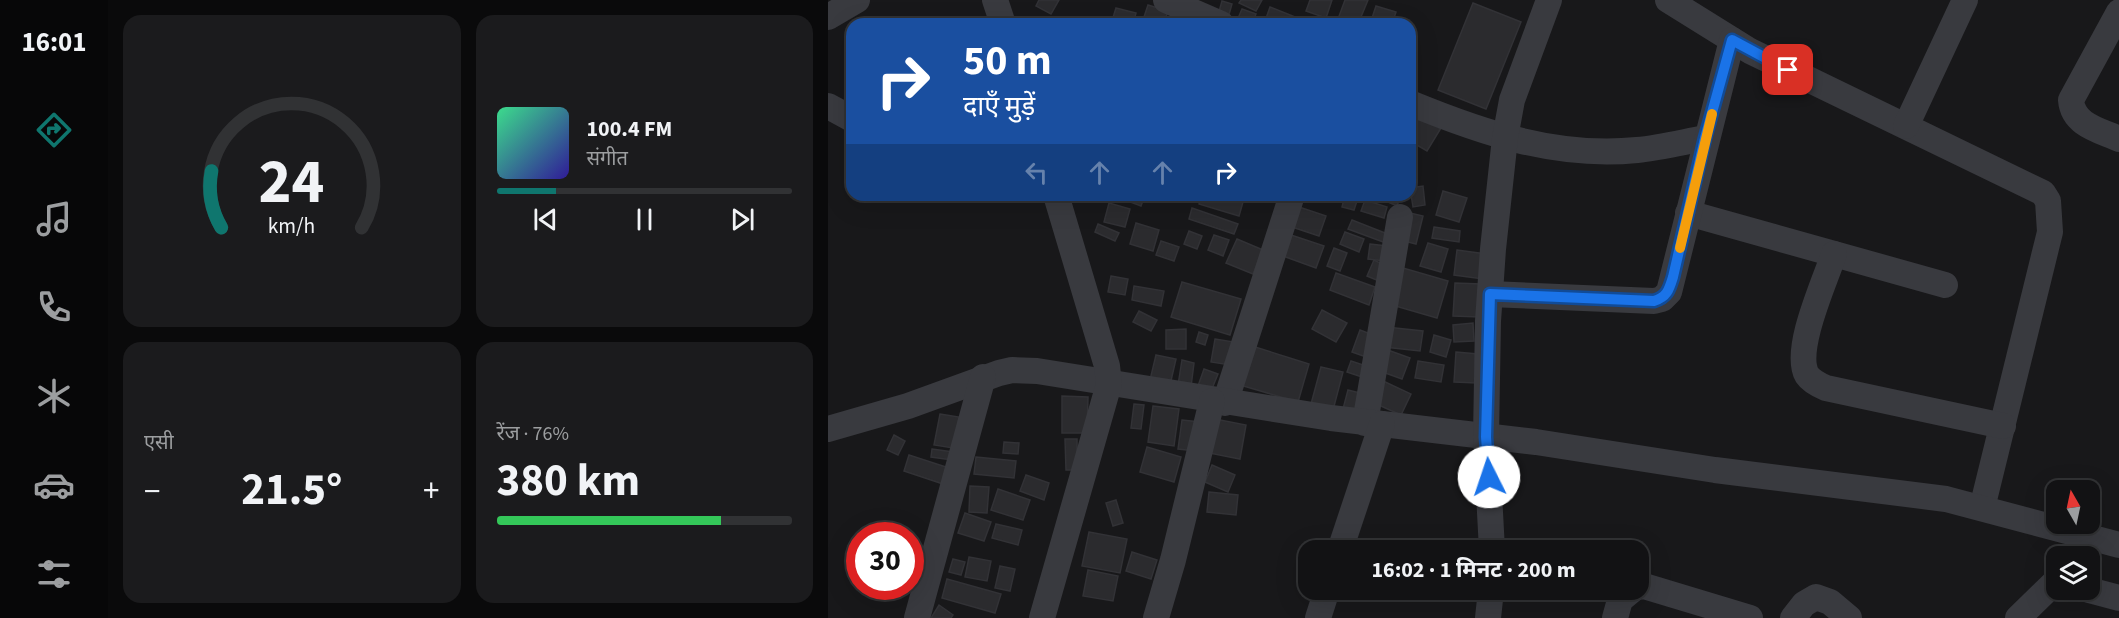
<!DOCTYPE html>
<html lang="hi">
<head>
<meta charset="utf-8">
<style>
	:root { --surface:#121214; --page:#1b1b1d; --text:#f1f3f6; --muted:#9c9ea0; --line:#313234; --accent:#0f766e }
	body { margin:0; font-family:"Source Sans 3","Noto Sans Devanagari",sans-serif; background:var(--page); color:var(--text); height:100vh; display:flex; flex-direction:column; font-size:22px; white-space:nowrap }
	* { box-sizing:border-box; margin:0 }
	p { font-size:20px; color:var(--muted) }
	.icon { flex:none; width:33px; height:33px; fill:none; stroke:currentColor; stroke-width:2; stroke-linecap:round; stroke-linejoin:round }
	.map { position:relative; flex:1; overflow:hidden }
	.side { display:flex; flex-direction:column; gap:15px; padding:15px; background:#0a0a0b; width:720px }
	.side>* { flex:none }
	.banner { position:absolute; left:18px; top:18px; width:570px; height:183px; border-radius:18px; box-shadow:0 6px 24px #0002,0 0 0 2px var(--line); background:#1a4fa0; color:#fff; overflow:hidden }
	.needle { width:39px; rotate:351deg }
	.buttons { position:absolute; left:1218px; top:480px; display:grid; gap:12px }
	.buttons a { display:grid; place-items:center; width:54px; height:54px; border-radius:12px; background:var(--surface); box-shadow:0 6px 24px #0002,0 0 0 2px var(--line); font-size:30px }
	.speed { position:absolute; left:18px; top:522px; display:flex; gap:12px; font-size:30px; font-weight:700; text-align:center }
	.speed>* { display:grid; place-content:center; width:78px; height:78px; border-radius:50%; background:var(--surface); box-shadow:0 6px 24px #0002,0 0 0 2px var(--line); line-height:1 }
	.speed .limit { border:9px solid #d22; background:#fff; color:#111 }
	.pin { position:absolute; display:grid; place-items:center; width:51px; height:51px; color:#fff; margin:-26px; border-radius:12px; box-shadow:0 3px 9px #0006 }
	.me { position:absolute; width:66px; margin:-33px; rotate:356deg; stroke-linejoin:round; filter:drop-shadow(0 0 4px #0008) }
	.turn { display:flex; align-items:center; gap:21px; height:126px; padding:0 18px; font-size:27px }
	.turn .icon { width:78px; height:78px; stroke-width:2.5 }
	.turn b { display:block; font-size:42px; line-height:51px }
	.lanes { display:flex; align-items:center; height:57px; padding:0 18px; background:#0003; justify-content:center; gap:30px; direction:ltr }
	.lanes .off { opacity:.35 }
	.big { font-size:45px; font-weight:700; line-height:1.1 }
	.side .widget { flex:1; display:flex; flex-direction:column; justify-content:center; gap:9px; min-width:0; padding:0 21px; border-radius:18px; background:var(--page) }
	.side .dial { align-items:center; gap:0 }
	.dial svg { height:156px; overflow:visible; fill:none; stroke:var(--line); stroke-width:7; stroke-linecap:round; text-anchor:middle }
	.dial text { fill:var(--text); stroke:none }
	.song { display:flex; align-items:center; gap:18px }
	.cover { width:72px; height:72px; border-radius:9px; background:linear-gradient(135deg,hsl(150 70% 55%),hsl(250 70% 35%)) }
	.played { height:6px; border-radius:3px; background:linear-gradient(90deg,var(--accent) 20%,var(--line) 20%) }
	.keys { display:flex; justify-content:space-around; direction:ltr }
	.heat { display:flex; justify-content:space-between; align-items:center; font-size:33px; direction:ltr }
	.charge { height:9px; border-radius:4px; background:linear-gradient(90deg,#34c759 76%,var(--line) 0) }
	.side .tiles { flex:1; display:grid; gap:15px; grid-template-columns:repeat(2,1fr) }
	.trip { position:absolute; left:470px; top:540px; width:351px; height:60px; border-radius:18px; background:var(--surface); box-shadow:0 6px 24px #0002,0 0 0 2px var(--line); font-weight:700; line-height:60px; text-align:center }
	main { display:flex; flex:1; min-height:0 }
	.dock { display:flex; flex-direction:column; width:108px; justify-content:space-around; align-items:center; background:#070708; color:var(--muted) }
	.dock .icon { width:42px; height:42px }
	.dock .current { color:var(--accent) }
	.dock b { font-size:27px; color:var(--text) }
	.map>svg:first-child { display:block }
	.building { fill:#2b2b2e; stroke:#323236; stroke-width:1.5 }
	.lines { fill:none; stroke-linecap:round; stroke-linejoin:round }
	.street { stroke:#393a3f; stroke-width:26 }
	.route-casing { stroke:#114b97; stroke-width:15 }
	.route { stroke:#1a73e8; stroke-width:10 }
	.slow { stroke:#f59e0b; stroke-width:10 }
</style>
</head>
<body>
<main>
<nav class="dock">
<b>16:01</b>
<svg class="icon current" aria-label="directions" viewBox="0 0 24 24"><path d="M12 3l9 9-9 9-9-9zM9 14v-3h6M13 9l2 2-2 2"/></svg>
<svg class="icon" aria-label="music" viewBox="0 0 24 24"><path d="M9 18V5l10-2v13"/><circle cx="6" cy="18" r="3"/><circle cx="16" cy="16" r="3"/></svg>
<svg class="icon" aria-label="phone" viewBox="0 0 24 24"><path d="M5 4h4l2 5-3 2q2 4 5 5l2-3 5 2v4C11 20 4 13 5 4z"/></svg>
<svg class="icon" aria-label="climate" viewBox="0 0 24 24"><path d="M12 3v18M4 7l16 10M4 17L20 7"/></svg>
<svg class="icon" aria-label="car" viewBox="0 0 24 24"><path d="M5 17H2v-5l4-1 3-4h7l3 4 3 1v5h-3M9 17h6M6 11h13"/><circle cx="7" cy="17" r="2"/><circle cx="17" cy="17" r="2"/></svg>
<svg class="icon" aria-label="filters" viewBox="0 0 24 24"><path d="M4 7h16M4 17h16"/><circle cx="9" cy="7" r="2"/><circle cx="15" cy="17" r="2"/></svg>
</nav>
<section class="side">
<div class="tiles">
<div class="widget dial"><svg viewBox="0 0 100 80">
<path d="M14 69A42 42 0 1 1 86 69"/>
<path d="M14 69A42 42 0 0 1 9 40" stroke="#0f766e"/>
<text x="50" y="56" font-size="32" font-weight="700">24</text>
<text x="50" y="72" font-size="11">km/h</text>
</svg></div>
<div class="widget">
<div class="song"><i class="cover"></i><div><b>100.4 FM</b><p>संगीत</p></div></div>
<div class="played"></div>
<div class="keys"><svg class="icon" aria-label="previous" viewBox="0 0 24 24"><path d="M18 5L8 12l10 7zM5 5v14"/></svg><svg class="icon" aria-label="pause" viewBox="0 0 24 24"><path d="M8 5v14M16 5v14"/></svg><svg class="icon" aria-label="next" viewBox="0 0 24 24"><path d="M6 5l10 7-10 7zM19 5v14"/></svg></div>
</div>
<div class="widget"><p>एसी</p>
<div class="heat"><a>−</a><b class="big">21.5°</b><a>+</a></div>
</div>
<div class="widget"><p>रेंज · 76%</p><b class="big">380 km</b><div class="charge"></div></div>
</div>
</section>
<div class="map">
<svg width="1291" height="618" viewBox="0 0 1291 618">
	<rect width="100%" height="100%" fill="#18181a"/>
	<g class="building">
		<polygon points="211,0 231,0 223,14 208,6"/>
		<polygon points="413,0 434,0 428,11 411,3"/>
		<polygon points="482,0 504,0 498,18 478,11"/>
		<polygon points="517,0 540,0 530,24 510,19"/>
		<polygon points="394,1 404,4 400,18 390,15"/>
		<polygon points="645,3 693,22 658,109 610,90"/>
		<polygon points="320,5 340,11 336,23 316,17"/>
		<polygon points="548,6 568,12 564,24 542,24"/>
		<polygon points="442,7 467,17 464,24 436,24"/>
		<polygon points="288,8 308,13 305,24 283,24"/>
		<polygon points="414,9 428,14 424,24 408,23"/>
		<polygon points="582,110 613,128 599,151 582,141"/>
		<polygon points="595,186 597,205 585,207 582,188"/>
		<polygon points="615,191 639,198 631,222 608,215"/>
		<polygon points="284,195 317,195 313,206"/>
		<polygon points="373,195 417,195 411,216 371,204"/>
		<polygon points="517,195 531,195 526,210 514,207"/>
		<polygon points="544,195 573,195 569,206"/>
		<polygon points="537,200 559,207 556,218 533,211"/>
		<polygon points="281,203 302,209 297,227 276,222"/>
		<polygon points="468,206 498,216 491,236 461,226"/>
		<polygon points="364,208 410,224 406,234 361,219"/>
		<polygon points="582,213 595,216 588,244 576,241"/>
		<polygon points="524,220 562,235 558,243 520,229"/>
		<polygon points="308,223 331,230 325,251 302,244"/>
		<polygon points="270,224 291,233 287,241 267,232"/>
		<polygon points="606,227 632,231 631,242 604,238"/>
		<polygon points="361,231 374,236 369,249 356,244"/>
		<polygon points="517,232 536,239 531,252 512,244"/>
		<polygon points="386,235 401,240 395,256 380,250"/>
		<polygon points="463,235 496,246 488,268 455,256"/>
		<polygon points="409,239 435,250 425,274 398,263"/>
		<polygon points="333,241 351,247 346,261 328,255"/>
		<polygon points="600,243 620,249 613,272 592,266"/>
		<polygon points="542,244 559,246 557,261 540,259"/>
		<polygon points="506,248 519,253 512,271 499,266"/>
		<polygon points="629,250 658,254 655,279 626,275"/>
		<polygon points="546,260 558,266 551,281 539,276"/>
		<polygon points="575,268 620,281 609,318 564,305"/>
		<polygon points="508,273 547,287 541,305 502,290"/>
		<polygon points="283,276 300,279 297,295 280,292"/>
		<polygon points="354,282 413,299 402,335 343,317"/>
		<polygon points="627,283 653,284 652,317 625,316"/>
		<polygon points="306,286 336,291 333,306 304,300"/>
		<polygon points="494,310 519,323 508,342 484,329"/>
		<polygon points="311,311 329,320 323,331 305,322"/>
		<polygon points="645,323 646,341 626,342 625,325"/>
		<polygon points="558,327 595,331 592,351 556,347"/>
		<polygon points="358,329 358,349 338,349 338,330"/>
		<polygon points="532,330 550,337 541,358 524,352"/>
		<polygon points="371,332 380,335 377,345 368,342"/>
		<polygon points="606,335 623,340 618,357 602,352"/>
		<polygon points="387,339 406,342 402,365 383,362"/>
		<polygon points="424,346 481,364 470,402 412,385"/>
		<polygon points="557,349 582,358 574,379 549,370"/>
		<polygon points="628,352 650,354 649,383 626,382"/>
		<polygon points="328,355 348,359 342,385 322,380"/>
		<polygon points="354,360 366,363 363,387 350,385"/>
		<polygon points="523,361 538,366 534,377 519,372"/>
		<polygon points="590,361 616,365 613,382 587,378"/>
		<polygon points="493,367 515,372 505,410 483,404"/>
		<polygon points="376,369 390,374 383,391 370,386"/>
		<polygon points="553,380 583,394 573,415 544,402"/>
		<polygon points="520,390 536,394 531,413 515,409"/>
		<polygon points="234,396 260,397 259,433 234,433"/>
		<polygon points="306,404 316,405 313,429 303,428"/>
		<polygon points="325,406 351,409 346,446 320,442"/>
		<polygon points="112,414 131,417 125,448 106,445"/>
		<polygon points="387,419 418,425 412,459 381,453"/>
		<polygon points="354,420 372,422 368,451 350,449"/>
		<polygon points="66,435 77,441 70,455 59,450"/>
		<polygon points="237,439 249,439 249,470 238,470"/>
		<polygon points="176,442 191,443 190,454 175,453"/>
		<polygon points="319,447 353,457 346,482 312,472"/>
		<polygon points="104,449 125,452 124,460 103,457"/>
		<polygon points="81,455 121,468 115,484 76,471"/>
		<polygon points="148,457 188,461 186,478 146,474"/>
		<polygon points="384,465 407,475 400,492 377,482"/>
		<polygon points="198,475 221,483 216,500 192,491"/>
		<polygon points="142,486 161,487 159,513 141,512"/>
		<polygon points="170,489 202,500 195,520 163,510"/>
		<polygon points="381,492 410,495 408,515 379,512"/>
		<polygon points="288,500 295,523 285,526 278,503"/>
		<polygon points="137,513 163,522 156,541 130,533"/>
		<polygon points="168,524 194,530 190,545 164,538"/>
		<polygon points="261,532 299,539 292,573 254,566"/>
		<polygon points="304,552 329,560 323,579 298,571"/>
		<polygon points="141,557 163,561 159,581 137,577"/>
		<polygon points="125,559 137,562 133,575 121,572"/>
		<polygon points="172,566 187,569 182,591 167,588"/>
		<polygon points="260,570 290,576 285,601 255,596"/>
		<polygon points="119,579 173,594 167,613 114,598"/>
		<polygon points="111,605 125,615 123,618 103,618"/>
	</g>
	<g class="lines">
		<g class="street">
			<polyline points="167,0 175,24"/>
			<polyline points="338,0 393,24"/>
			<polyline points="840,0 922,51 1215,193 1220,201 1222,232 1154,508"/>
			<path d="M1291,12L1243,100C1245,125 1271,130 1291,139"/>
			<polyline points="0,17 29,0"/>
			<path d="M582,103C655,133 729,158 809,150C832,148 855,142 877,138"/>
			<polyline points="0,106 24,119"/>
			<polyline points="1078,126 1137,0"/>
			<polyline points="860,213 1117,285"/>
			<path d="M1006,254C997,281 965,350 979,375C983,381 991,385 998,388L1175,426"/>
			<polyline points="662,294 826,301 834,299 841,292 904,40"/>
			<polyline points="397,403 464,195"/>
			<polyline points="537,423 572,217"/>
			<polyline points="0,429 80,406 171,373 184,370 209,371 503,418 708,442 887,470 1118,499 1291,545"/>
			<polyline points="512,550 554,424"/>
			<polyline points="664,550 658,437 660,321 665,249 677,138 684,100 721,0"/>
			<polyline points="810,587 816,586 922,618"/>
			<polyline points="1261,590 1291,598"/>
			<polyline points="89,618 155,377"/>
			<polyline points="214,618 281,384 279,366 228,195"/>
			<polyline points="328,618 345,560 384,401"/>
			<polyline points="490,618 499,590"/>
			<polyline points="660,618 663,590"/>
			<polyline points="787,618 792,600 804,590"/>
			<polyline points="965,618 976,604 988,597 1002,602 1021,618"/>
			<polyline points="1190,618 1228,581"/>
		</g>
	</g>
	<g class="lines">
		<defs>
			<path id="route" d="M661,477L658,437L662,294L826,301C839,297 841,290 845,277L877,138L904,40L960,70"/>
		</defs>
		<use href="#route" class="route-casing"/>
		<use href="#route" class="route"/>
		<polyline class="slow" points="852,248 884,114"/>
	</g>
</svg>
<div class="buttons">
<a><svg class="needle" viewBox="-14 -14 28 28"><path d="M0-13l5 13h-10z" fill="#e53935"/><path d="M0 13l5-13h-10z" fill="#9c9ea0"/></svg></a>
<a><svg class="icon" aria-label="layers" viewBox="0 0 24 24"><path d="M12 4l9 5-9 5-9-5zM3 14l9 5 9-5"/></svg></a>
</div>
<div class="speed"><div class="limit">30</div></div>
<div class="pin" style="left:960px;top:70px;background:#d93025"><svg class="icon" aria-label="arrive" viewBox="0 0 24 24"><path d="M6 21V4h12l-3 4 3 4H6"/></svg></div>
<svg class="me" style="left:661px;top:477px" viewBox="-20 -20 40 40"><circle r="19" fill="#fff"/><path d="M0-13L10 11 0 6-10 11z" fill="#1a73e8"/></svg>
<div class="trip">16:02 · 1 मिनट · 200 m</div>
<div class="banner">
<div class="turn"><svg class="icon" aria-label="right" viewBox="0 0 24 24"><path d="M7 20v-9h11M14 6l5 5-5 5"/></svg><div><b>50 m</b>दाएँ मुड़ें</div></div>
<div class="lanes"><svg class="icon off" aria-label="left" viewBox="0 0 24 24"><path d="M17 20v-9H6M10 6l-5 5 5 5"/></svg><svg class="icon off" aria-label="ahead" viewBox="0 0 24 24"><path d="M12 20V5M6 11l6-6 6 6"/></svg><svg class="icon off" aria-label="ahead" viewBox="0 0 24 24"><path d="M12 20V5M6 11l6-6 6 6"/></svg><svg class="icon" aria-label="right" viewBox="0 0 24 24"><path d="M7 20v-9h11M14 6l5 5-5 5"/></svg></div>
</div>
</div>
</main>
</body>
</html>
